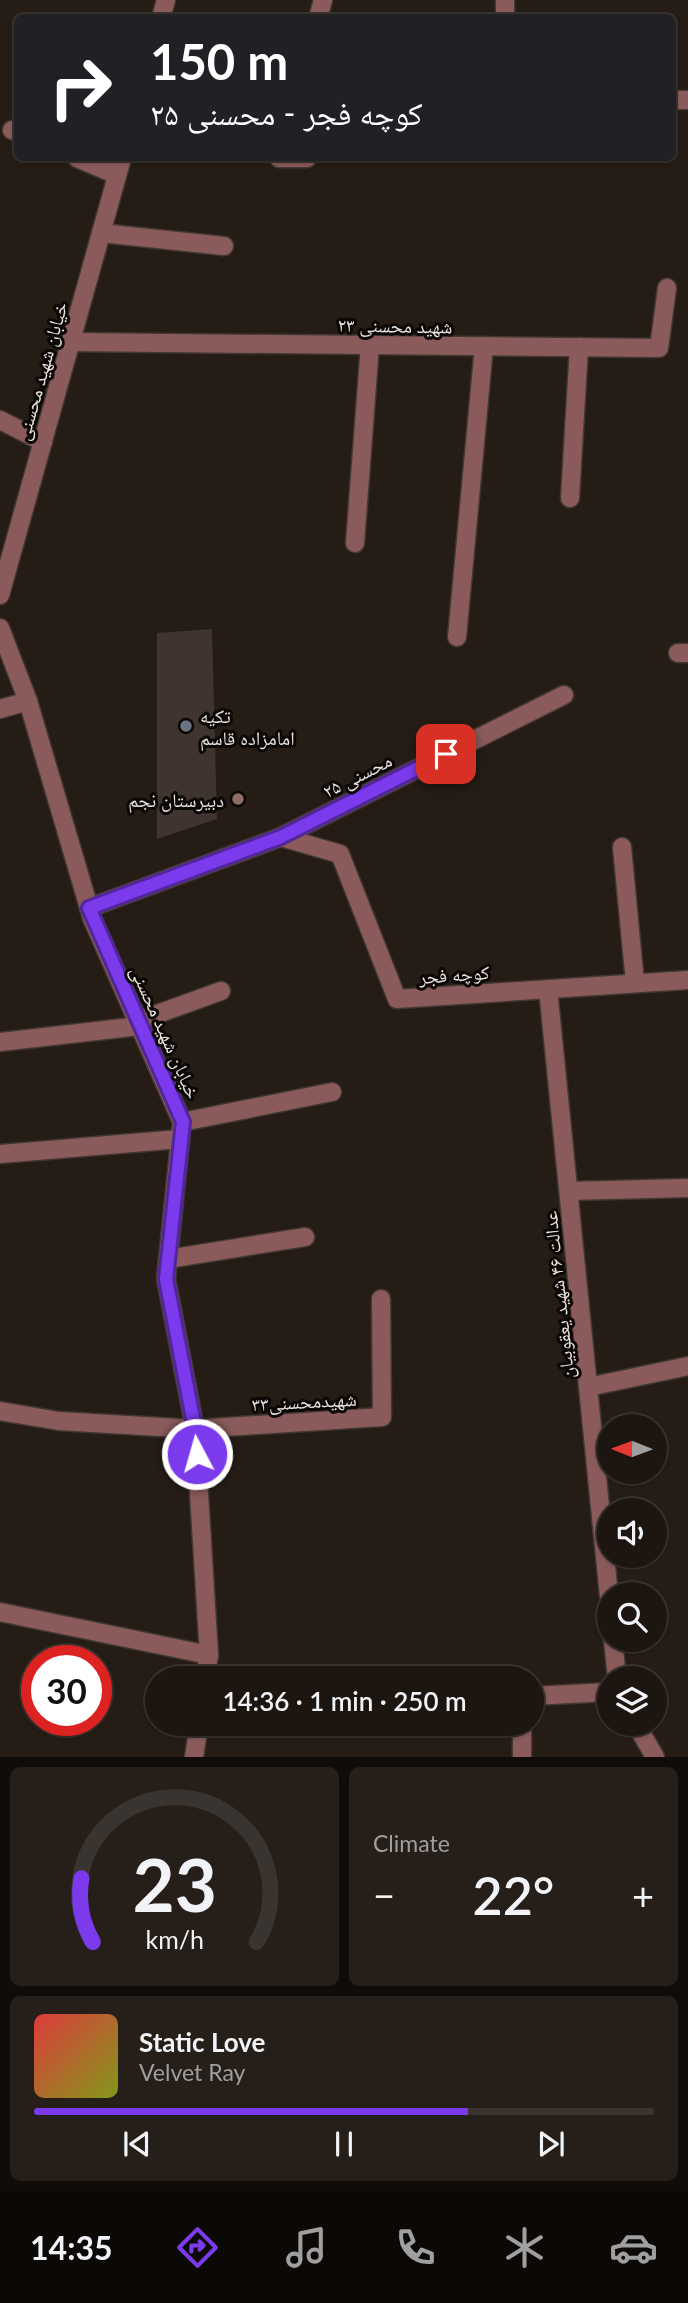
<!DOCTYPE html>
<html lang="en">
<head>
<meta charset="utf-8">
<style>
	:root { --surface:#1c1510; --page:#251e19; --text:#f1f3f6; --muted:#a09f9f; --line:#3a3430; --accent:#7c3aed }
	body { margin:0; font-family:Lato,"Noto Naskh Arabic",sans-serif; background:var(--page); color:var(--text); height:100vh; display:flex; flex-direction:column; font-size:26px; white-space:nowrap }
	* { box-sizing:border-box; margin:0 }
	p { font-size:23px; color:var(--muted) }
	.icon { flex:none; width:38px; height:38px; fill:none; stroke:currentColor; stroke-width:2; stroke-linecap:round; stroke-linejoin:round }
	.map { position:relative; height:1757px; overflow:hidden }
	.sheet { display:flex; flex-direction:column; gap:10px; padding:10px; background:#0f0c09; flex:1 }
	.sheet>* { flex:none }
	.top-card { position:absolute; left:14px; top:14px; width:662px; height:147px; border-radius:10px; box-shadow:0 2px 5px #0004,0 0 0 2px var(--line); background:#202124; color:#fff; overflow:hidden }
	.needle { width:46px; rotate:271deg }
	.fabs { position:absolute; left:597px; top:1414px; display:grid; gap:14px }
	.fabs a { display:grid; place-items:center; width:70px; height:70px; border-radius:50%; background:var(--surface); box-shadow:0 2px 5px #0004,0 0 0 2px var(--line); font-size:35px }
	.speed { position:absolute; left:21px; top:1645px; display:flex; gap:14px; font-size:35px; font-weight:700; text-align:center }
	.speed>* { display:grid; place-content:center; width:91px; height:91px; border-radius:50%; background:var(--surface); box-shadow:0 2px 5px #0004,0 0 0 2px var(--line); line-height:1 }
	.speed .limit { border:10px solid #d22; background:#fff; color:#111 }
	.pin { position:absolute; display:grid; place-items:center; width:60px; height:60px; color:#fff; margin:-30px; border-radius:14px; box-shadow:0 4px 10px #0006 }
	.me { position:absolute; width:77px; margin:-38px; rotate:354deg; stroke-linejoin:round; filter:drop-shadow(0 0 5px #0008) }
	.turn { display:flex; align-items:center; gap:24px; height:147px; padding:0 21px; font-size:32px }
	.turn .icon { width:91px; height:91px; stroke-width:2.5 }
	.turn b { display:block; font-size:49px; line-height:60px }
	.big { font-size:52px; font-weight:600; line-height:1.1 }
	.sheet .widget { flex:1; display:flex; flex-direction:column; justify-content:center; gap:10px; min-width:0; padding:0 24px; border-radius:10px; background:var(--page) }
	.sheet .dial { align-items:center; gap:0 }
	.dial svg { height:182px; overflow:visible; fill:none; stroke:var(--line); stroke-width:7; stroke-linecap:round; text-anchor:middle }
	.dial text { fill:var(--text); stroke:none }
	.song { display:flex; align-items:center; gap:21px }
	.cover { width:84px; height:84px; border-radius:10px; background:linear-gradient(135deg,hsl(0 70% 55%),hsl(70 70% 35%)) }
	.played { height:7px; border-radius:4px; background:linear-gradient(90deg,var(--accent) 70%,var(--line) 70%) }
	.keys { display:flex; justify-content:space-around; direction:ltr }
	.heat { display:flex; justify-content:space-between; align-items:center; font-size:38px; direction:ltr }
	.sheet .tiles { flex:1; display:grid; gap:10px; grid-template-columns:1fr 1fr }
	.widget:last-child { grid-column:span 2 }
	.trip { position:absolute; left:145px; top:1666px; width:399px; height:70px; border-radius:35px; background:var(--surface); box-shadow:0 2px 5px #0004,0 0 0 2px var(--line); font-weight:600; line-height:70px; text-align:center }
	.tab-bar { display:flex; height:112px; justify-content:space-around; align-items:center; background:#0b0806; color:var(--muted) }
	.tab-bar .icon { width:49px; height:49px }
	.tab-bar .on { color:var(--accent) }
	.tab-bar b { font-size:32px; color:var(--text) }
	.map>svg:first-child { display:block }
	.building { fill:#3f342e }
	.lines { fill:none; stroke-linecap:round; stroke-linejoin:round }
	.minor-casing { stroke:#403831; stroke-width:21 }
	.minor { stroke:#8b5b5b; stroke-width:18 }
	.route-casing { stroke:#51269a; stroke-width:18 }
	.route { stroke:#7c3aed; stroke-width:12 }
	.worship-dot { fill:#6b7280; stroke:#0b0705; stroke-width:2.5 }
	.education-dot { fill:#8d6e63; stroke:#0b0705; stroke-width:2.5 }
	.labels { text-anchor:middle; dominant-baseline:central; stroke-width:6; stroke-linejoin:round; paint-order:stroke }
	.street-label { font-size:19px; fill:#e9e2de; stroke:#0b0705 }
	.poi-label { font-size:19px; fill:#e9e2de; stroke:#0b0705; text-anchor:start }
</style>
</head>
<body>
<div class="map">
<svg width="688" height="1757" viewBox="0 0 688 1757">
	<rect width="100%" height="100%" fill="#251c15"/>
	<polygon class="building" points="212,629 217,819 157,839 157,633"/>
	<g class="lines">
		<defs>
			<g id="minor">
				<polyline points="161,18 166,0"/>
				<polyline points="318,18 323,0"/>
				<polyline points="505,18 505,0"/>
				<polyline points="672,100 688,100"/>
				<polyline points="12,130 18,132"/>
				<polyline points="77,158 117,175"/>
				<polyline points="279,158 307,158"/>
				<polyline points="101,233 224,246"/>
				<polyline points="71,342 659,348 667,288"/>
				<polyline points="0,420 43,442"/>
				<polyline points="570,498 579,347"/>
				<polyline points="355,543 370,345"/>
				<polyline points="0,595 122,158"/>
				<polyline points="0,628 28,701 92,918 182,1122 166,1279 195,1429 209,1655 205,1678"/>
				<polyline points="457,637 484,346"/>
				<polyline points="678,653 688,653"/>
				<polyline points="0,709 28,701"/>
				<polyline points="281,837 340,854 397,999 688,980"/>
				<polyline points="622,847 635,983"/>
				<polyline points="89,908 281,837 564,695"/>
				<polyline points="548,989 609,1596"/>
				<polyline points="138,1021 221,991"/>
				<polyline points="0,1042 140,1026"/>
				<polyline points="182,1122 332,1092"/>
				<polyline points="0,1154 180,1139"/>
				<polyline points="569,1191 688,1188"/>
				<polyline points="168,1259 305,1237"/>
				<polyline points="588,1387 688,1366"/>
				<polyline points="0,1411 59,1421 195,1429 382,1417 381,1299"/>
				<polyline points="0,1612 209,1655"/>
				<polyline points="613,1640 617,1678"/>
				<polyline points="532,1696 609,1692"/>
				<polyline points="636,1724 655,1757"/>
				<polyline points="194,1757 199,1724"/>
				<polyline points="522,1757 522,1724"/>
			</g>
		</defs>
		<use href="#minor" class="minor-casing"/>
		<use href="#minor" class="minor"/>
	</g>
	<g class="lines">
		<defs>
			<polyline id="route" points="197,1454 195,1429 166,1279 183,1122 89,908 281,837 446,754"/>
		</defs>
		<use href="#route" class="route-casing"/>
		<use href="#route" class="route"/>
	</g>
	<circle class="worship-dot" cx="186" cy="726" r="7"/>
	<circle class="education-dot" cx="238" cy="799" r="7"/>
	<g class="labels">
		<g class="street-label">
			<text transform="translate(395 325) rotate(1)">شهید محسنی ۲۳</text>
			<text transform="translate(41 371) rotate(-74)">خیابان شهید محسنی</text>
			<text transform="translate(357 775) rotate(-27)">محسنی ۲۵</text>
			<text transform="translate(454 974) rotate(-4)">کوچه فجر</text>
			<text transform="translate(166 1032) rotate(66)">خیابان شهید محسنی</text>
			<text transform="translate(558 1295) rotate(-96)">عدالت ۴۶ شهید یعقوبیان</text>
			<text transform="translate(304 1401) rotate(-3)">شهیدمحسنی۳۳</text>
		</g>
		<g class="poi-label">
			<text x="200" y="715">تکیه<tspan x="200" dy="22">امامزاده قاسم</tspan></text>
			<text x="224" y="799" text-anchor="end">دبیرستان نجم</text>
		</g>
	</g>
</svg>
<div class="fabs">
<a><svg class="needle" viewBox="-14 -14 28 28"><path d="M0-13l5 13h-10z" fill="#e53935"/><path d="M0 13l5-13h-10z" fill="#a09f9f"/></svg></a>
<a><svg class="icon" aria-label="sound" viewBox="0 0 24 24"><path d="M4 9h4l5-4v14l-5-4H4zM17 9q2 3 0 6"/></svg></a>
<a><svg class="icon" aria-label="search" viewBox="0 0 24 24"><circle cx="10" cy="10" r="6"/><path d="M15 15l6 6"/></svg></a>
<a><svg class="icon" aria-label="layers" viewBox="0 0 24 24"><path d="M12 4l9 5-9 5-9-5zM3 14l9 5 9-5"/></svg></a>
</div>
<div class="speed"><div class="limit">30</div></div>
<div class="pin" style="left:446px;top:754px;background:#d93025"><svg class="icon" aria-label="arrive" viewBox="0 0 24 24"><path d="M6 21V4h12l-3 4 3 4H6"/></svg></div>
<svg class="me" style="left:197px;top:1454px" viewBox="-20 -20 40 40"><circle r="17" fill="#7c3aed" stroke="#fff" stroke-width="3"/><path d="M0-11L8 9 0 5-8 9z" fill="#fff"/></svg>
<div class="trip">14:36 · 1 min · 250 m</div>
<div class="top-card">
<div class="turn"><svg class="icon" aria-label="right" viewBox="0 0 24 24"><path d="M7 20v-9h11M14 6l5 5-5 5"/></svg><div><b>150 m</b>کوچه فجر - محسنی ۲۵</div></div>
</div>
</div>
<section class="sheet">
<div class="tiles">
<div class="widget dial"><svg viewBox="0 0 100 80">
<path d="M14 69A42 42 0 1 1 86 69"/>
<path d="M14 69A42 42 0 0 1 9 41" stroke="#7c3aed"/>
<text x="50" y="56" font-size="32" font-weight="700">23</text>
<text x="50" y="72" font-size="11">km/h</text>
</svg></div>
<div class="widget"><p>Climate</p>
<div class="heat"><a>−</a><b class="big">22°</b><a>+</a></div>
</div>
<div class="widget">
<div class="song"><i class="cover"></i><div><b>Static Love</b><p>Velvet Ray</p></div></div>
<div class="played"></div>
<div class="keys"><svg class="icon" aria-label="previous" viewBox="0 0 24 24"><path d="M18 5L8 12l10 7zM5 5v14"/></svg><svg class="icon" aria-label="pause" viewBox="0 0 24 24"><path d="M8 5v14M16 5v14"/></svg><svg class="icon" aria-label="next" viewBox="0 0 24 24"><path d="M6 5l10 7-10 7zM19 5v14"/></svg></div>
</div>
</div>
</section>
<nav class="tab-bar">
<b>14:35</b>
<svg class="icon on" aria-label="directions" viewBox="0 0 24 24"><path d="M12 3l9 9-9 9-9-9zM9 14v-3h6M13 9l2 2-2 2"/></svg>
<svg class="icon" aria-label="music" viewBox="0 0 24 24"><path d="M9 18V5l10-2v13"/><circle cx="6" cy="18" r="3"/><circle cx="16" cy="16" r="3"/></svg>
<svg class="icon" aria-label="phone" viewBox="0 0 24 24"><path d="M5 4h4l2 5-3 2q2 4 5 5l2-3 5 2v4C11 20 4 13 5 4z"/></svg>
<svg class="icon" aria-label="climate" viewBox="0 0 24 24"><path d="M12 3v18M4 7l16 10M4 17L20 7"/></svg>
<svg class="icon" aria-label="car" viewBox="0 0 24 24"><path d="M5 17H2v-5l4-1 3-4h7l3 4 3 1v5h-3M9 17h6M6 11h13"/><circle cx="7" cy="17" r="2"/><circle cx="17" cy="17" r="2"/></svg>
</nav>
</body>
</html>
